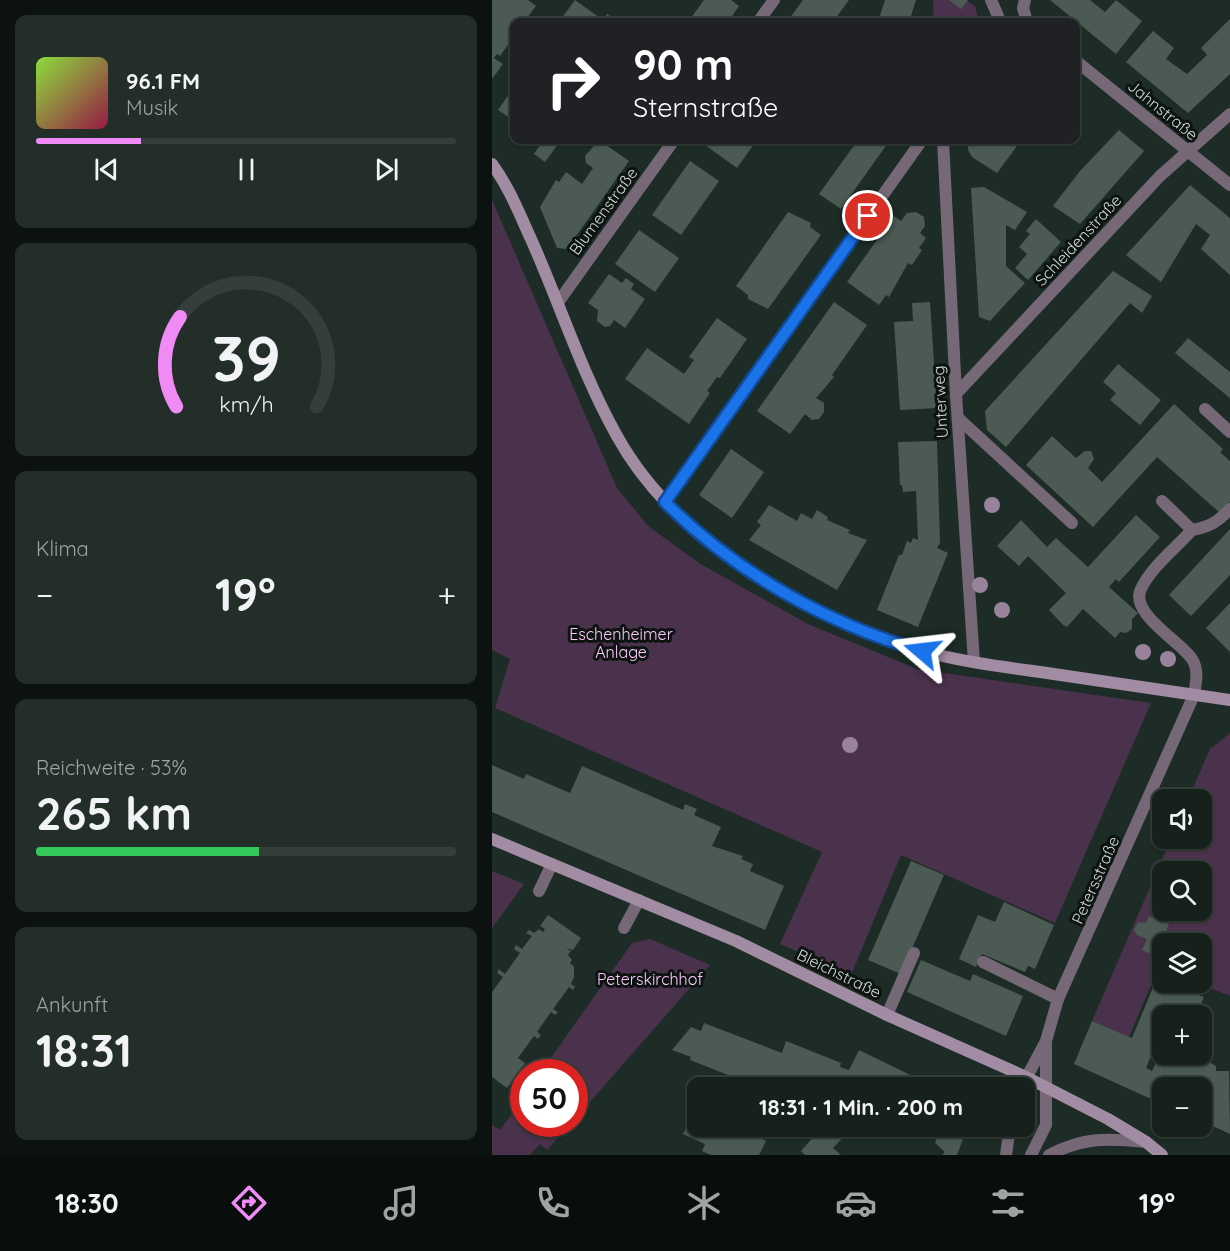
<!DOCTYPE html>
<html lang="de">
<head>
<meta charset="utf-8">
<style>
	:root { --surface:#16211c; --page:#232e29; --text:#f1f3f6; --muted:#9ea3a3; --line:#353e3b; --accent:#f08bf6 }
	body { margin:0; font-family:Quicksand,sans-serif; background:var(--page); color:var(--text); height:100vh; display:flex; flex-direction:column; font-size:22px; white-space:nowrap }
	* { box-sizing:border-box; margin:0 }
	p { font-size:20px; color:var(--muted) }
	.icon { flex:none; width:33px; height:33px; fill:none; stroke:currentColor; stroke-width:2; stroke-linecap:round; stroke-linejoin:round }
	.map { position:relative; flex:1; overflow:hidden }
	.sheet { display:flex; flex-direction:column; gap:15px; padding:15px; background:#0c120f; width:492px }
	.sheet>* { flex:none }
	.guide { position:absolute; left:18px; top:18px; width:570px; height:126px; border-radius:12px; box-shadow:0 2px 4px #0004,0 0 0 2px var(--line); background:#202124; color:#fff; overflow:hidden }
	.buttons { position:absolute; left:660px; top:789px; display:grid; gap:12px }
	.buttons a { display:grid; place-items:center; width:60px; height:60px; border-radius:12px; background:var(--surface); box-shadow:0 2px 4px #0004,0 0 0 2px var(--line); font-size:30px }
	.speed { position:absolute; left:18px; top:1059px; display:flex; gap:12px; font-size:30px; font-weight:700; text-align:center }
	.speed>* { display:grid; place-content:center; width:78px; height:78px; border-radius:50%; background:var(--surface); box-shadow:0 2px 4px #0004,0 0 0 2px var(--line); line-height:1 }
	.speed .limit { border:9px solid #d22; background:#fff; color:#111 }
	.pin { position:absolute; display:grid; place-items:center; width:51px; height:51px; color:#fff; margin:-26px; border:3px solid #fff; border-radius:50%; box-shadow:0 2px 6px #0007 }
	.me { position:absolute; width:66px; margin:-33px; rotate:287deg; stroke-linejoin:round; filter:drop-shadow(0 0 4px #0008) }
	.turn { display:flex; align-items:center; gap:21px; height:126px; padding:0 24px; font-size:27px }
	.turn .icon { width:78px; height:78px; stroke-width:2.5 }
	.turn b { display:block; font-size:42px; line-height:51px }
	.big { font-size:45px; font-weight:700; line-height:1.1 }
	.sheet .card { flex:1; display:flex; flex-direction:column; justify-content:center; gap:9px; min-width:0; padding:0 21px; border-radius:12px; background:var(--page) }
	.sheet .dial { align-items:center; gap:0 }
	.dial svg { height:156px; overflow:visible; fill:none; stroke:var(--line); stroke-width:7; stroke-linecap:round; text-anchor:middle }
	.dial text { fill:var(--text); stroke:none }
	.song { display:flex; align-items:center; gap:18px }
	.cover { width:72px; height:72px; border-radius:9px; background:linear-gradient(135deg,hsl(90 70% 55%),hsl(340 70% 35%)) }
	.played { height:6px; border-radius:3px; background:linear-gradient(90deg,var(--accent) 25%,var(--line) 25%) }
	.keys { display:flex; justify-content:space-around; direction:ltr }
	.heat { display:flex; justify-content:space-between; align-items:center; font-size:33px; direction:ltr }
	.charge { height:9px; border-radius:4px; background:linear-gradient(90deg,#34c759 53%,var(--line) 0) }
	.trip { position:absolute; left:195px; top:1077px; width:348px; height:60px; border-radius:12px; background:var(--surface); box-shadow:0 2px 4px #0004,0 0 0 2px var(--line); font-weight:700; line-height:60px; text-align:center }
	.dock { display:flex; height:96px; justify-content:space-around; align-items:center; background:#090d0b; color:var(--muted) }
	.dock .icon { width:42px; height:42px }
	.dock .active { color:var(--accent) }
	.dock b { font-size:27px; color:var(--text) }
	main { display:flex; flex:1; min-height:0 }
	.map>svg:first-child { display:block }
	.green { fill:#4b324c; fill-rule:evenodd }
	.building { fill:#4b5b54; fill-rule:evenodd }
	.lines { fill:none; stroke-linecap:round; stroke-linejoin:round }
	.lane { stroke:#766877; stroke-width:12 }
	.street { stroke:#766877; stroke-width:12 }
	.secondary { stroke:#a28ca3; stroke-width:12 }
	.tree { fill:#98829c }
	.route-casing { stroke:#114b97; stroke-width:15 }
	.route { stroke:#1a73e8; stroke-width:10 }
	.labels { text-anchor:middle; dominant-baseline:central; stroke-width:6; stroke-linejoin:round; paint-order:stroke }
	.street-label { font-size:16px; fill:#d2dbd7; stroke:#0c1310 }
	.park-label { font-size:16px; fill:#fcc8fd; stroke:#0c1310 }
</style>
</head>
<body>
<main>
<section class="sheet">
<div class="card">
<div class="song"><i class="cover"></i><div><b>96.1 FM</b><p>Musik</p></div></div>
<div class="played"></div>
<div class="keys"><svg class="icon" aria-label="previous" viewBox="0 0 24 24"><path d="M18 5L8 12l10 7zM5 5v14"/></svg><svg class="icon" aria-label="pause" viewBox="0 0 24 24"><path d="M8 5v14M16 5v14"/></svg><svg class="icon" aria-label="next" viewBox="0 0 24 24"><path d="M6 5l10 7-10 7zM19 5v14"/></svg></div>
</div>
<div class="card dial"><svg viewBox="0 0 100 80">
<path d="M14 69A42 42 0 1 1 86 69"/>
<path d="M14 69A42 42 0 0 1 16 23" stroke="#f08bf6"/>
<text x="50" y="56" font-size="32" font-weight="700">39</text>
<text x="50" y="72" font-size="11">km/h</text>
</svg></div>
<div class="card"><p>Klima</p>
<div class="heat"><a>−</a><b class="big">19°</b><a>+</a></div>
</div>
<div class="card"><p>Reichweite · 53%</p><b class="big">265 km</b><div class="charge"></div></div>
<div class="card"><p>Ankunft</p><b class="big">18:31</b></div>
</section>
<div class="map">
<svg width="738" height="1155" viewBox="0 0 738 1155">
	<rect width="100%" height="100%" fill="#1d2c26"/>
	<g class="green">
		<polygon points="441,0 474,0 483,6 487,22 442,22"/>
		<polygon points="0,200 125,488 156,526 207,563 316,624 425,669 659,703 563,923 409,855 359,975 288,944 330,852 3,708 18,659 0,650"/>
		<path d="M738,733V996L716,987L719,979L710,975V944H670V959L637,1037L600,1021L679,839L710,838V800L696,799L718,749ZM670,872H710V910H670Z"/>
		<polygon points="0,871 32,884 0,928"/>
		<polygon points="158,939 218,965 83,1119 82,1072 49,1072 140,943"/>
		<polygon points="20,1114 30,1121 31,1119 32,1124 78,1124 55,1150 48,1144 38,1155 0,1155 0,1125 8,1130"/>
	</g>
	<g class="building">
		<polygon points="0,0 36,0 44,6 32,22 22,22 22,36 8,56 5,54 2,58 11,64 0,79"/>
		<polygon points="83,0 111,20 115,14 127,22 67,22"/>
		<polygon points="212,0 239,0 247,6 236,22 196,22"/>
		<polygon points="311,0 357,0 341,22 295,22"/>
		<polygon points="393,0 424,0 417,22 386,22"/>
		<polygon points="457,0 476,0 469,9"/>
		<polygon points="558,0 598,0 613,12 624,0 650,21 624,54"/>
		<polygon points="738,19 738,74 696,113 634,62 661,31 682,48 674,59 695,74 715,55 709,48"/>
		<polygon points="22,87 22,129 18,126 22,121 6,110"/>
		<polygon points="627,130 652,151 588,224 561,206 588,171"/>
		<polygon points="40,140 69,140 53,162 42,154 48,145"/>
		<polygon points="107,140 137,161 75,249 65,248 48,207 64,180 67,182 74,172 90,184 101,168 94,163 93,156"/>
		<polygon points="212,140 265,140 245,168 210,143"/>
		<polygon points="366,140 398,140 349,209 327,194"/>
		<polygon points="476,140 524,140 528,142 505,173 480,157 476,150"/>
		<polygon points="198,161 227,181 189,235 160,215"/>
		<polygon points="698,185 738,218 738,275 709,249 718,235 704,224 669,282 634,255"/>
		<polygon points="492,187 535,212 523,230 514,225 514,266 533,283 498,321 487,317 479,188"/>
		<polygon points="296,212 319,223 318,227 329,235 276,309 256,299 256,295 244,286"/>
		<polygon points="424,212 432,217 433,226 428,233 434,238 427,248 430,250 420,265 416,263 397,297 394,295 387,305 355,282 402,216 409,221 415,213"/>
		<polygon points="544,219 569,242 536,280 523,268 535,254 527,247 538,234 534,231"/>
		<polygon points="147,230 187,258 163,292 123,264"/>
		<polygon points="621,271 660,296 650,313 638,303 514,447 495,430 493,411"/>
		<polygon points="117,274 130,283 134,278 142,284 139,289 153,299 133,328 122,320 118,326 113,327 105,321 106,310 96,303"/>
		<polygon points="342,302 375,325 340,375 342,377 324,398 332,403 332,412 327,419 320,420 313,414 298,434 265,411"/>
		<polygon points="438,302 445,408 408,410 402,322 421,321 420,303"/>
		<polygon points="225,318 255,339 228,378 225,377 215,391 218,393 197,424 133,379 155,348 192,374 202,360 197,357"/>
		<polygon points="696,338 738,372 738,398 683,353"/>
		<polygon points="626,364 669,400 648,425 618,400 624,393 611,382"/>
		<polygon points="682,404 731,449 728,452 738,461 738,502 728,513 665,457 601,527 534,465 560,436 584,458 593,451 599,451 602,459 596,468 610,482"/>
		<polygon points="445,441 448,543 445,548 456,553 426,627 385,610 407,555 410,555 415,541 419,543 421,538 426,540 424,491 411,492 410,485 408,485 406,442"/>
		<polygon points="239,449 272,472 240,518 207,495"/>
		<polygon points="277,505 305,521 309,513 320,519 325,510 336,517 335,520 358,530 356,533 375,540 345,590 257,540 269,525 265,522"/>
		<polygon points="644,515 668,537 627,582 624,579 617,587 646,613 640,619 640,629 634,633 628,632 623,638 591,609 575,627 571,625 557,610 574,593 536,556 527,566 505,546 529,520 555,547 564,538 596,567"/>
		<polygon points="738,529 738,575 699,616 677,595"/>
		<polygon points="738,603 738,652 714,628"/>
		<polygon points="0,765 32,779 34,774 78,793 90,766 191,810 193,804 205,809 202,815 229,827 220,846 251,856 249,859 261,864 258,871 292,886 273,930 0,812"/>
		<polygon points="419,861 452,875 409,974 376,960"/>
		<polygon points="512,902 562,925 543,969 536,966 533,972 490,954 484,967 467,959 486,915 503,922"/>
		<polygon points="56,915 89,938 81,950 74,948 79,951 76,955 80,960 78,963 82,967 82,977 79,984 83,987 81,990 77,987 61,1009 66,1012 63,1015 59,1012 45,1032 49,1035 46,1039 42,1036 26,1058 33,1063 15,1088 0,1077 0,992 11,977 5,973 7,969 13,974 28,953 22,949 24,945 30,949 40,936 34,933 37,930 42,933 47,929 51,932 53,929 48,926"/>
		<polygon points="657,916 677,924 664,956 650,950 655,939 645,935 642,930 646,922 654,923"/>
		<polygon points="429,960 478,981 481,974 531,996 514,1036 415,992"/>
		<path d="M665,978L670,982H677L712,997L704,1016H670V1031L667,1039L670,1040V1054H704L724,1066V1071H737L738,1134L710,1121V1088H670V1104L582,1064L600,1021L640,1038ZM658,1058L665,1061L660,1071L654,1068Z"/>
		<polygon points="212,1023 290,1053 294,1041 349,1063 348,1067 357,1070 367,1050 445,1088 356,1088 342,1081 340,1088 314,1088 281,1075 276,1088 269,1088 198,1060 199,1057 180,1050 199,1027 209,1031"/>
		<polygon points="206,1104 206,1126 245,1126 274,1141 267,1155 219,1155 210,1151 213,1144 191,1134"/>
		<polygon points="270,1126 295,1126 291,1136"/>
		<polygon points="331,1126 354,1126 358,1130 341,1148 349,1155 313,1155 309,1151"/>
		<polygon points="439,1126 476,1126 465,1155 450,1155 453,1152 443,1143 448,1131"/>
	</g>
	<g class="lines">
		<g class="lane">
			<polyline points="713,409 738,432"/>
			<polyline points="466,418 580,523"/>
			<path d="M670,501L700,530C684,548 659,567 649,589C637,613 688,641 700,659C707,670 704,683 702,695"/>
			<path d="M700,530C717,527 726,522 738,509"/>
			<polyline points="47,891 60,864"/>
			<polyline points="132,928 147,900"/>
			<polyline points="491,962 566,999"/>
			<polyline points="395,1015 422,953"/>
		</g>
		<g class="street">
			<polyline points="499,0 506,16 505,22"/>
			<polyline points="533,0 531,8 535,22"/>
			<polyline points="266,22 282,0"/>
			<polyline points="584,61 738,185"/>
			<polyline points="451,140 464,394 482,662"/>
			<polyline points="67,301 182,140"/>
			<polyline points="464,394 668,176 738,114"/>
			<polyline points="173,502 430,140"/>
			<polyline points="529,1088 554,1041 566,999 702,695"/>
			<polyline points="514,1155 518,1126"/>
			<polyline points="539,1155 554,1125 554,1043"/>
			<path d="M557,1155C592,1137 615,1138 654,1142"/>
		</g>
		<g class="secondary">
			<path d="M0,164C17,187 27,213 39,239C68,304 90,374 125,436C181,538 316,621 427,650C469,662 512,667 555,673C616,682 677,691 738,700"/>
			<polyline points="0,839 244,941 395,1015 534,1077 616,1119 654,1142 670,1155"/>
		</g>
	</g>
	<g class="tree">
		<circle cx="500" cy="505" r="8"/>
		<circle cx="488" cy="585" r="8"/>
		<circle cx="510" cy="610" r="8"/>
		<circle cx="651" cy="652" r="8"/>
		<circle cx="676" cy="659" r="8"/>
		<circle cx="358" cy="745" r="8"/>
	</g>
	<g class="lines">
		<defs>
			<path id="route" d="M376,216L173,502C243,572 335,624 430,651"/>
		</defs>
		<use href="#route" class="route-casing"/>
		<use href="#route" class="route"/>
	</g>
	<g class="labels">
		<g class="street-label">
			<text transform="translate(671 110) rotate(39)">Jahnstraße</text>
			<text transform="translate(111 211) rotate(-54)">Blumenstraße</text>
			<text transform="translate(586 240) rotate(-47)">Schleidenstraße</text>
			<text transform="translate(448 402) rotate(-93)">Unterweg</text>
			<text transform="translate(603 880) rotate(-66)">Petersstraße</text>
			<text transform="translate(347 973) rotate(26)">Bleichstraße</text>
		</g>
		<g class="park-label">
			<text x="129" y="634">Eschenheimer<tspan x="129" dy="18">Anlage</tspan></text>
			<text x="158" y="979">Peterskirchhof</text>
		</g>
	</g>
</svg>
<div class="buttons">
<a><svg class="icon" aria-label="sound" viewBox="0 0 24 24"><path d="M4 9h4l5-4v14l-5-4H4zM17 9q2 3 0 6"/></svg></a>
<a><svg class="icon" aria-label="search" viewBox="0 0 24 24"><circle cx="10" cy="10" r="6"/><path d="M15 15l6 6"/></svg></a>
<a><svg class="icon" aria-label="layers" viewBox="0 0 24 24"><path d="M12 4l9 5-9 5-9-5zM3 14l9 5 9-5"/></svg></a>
<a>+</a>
<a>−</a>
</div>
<div class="speed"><div class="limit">50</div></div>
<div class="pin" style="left:376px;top:216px;background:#d93025"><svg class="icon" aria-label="arrive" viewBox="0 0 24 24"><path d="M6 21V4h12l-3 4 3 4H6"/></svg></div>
<svg class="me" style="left:430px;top:651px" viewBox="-20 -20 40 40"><path d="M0-17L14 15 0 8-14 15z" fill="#1a73e8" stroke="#fff" stroke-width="4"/></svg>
<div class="trip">18:31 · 1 Min. · 200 m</div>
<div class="guide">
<div class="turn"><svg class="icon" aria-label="right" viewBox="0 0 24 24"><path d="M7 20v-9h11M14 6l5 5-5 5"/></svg><div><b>90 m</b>Sternstraße</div></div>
</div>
</div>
</main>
<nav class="dock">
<b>18:30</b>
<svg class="icon active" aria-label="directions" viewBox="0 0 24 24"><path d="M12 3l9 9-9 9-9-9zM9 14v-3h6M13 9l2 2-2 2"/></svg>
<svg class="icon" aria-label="music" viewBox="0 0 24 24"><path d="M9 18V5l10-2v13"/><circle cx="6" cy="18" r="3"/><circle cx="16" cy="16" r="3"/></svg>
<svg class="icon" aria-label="phone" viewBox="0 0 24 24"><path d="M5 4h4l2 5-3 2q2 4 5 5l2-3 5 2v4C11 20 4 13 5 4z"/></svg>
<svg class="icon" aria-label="climate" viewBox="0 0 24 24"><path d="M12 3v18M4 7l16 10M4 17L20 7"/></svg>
<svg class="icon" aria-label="car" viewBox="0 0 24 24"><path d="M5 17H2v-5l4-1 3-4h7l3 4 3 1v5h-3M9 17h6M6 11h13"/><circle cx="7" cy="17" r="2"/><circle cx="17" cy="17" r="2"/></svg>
<svg class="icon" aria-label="filters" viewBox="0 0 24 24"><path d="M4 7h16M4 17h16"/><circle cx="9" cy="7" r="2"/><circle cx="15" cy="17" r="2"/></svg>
<b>19°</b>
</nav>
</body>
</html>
